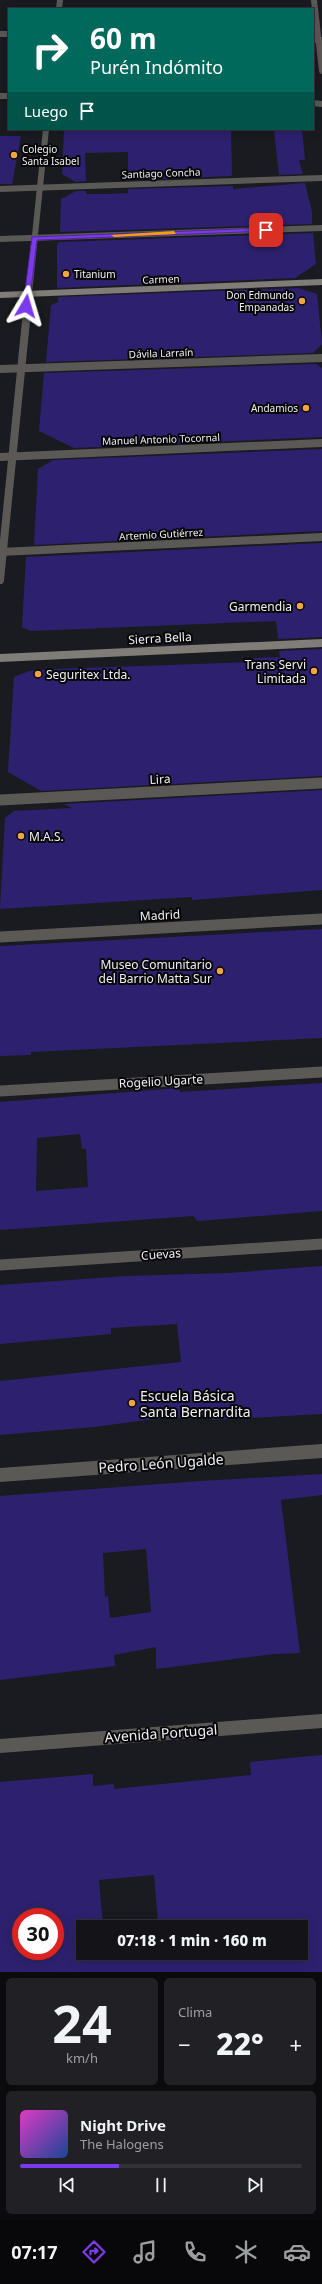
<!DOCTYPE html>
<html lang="es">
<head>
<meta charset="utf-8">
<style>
	:root { --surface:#141418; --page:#212125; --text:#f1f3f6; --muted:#9d9ea2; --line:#333337; --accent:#7c3aed }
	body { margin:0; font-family:"Noto Sans",sans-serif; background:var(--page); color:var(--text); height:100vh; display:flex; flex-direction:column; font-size:15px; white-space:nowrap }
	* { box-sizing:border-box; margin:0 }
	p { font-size:13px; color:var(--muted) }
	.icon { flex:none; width:22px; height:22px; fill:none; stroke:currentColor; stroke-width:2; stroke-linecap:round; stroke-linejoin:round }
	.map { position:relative; height:1972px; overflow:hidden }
	.drawer { display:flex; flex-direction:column; gap:6px; padding:6px; background:#0b0b0d; flex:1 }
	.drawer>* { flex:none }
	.hud { position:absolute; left:8px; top:8px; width:306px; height:122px; border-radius:0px; box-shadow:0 2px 10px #0003,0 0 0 1px var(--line); background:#00695c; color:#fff; overflow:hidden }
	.speed { position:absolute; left:12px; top:1908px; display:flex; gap:8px; font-size:20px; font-weight:700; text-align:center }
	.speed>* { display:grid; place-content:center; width:52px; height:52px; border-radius:50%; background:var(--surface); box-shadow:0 2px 10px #0003,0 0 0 1px var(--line); line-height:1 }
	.speed .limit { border:6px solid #d22; background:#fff; color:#111 }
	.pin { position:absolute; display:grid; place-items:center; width:34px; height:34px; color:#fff; margin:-17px; border-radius:8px; box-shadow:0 2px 6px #0006 }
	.me { position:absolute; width:44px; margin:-22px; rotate:7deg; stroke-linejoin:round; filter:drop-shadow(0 0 3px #0008) }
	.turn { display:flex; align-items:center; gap:14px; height:84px; padding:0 16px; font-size:18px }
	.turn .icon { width:52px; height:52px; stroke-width:2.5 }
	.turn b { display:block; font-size:28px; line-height:34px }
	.then { display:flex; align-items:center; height:38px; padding:0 16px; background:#0003; gap:8px; font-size:15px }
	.big { font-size:30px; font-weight:800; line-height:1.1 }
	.drawer .tile { flex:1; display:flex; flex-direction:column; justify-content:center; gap:6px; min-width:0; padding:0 14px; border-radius:6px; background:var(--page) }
	.drawer .dial { align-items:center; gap:0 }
	.dial b { font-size:52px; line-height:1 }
	.song { display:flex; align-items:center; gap:12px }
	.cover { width:48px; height:48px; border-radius:6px; background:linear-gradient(135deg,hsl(310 70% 55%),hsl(220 70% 35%)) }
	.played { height:4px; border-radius:2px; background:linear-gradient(90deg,var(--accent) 35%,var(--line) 35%) }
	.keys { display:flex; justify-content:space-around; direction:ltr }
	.heat { display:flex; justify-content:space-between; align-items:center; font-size:22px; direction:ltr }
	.drawer .tiles { flex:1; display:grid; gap:6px; grid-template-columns:1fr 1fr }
	.tile:last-child { grid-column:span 2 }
	.trip { position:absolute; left:76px; top:1920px; width:232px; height:40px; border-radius:0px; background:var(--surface); box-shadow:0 2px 10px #0003,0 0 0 1px var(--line); font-weight:800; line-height:40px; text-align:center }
	.menu { display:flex; height:64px; justify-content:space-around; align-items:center; background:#08080a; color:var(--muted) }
	.menu .icon { width:28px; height:28px }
	.menu .current { color:var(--accent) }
	.menu b { font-size:18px; color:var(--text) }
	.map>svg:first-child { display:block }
	.building { fill:#2d216f; fill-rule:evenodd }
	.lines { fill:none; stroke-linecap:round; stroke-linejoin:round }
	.minor-far3 { stroke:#5b5956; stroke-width:6 }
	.minor-far2 { stroke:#5b5956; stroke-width:8 }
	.minor-far1 { stroke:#5b5956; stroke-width:11 }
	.minor { stroke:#5b5956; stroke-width:14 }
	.tertiary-far1 { stroke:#5b5956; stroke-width:6 }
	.tertiary { stroke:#5b5956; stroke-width:14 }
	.secondary-far1 { stroke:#807c78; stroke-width:6 }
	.secondary { stroke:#807c78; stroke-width:8 }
	.route { fill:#7c3aed; stroke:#51269a }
	.slow { fill:#f59e0b }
	.poi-dot { fill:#f1a540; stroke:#060608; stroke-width:1.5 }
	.labels { text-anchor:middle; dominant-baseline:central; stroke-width:4; stroke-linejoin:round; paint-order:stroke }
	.far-poi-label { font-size:10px; fill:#f0f0f4; stroke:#060608; text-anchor:start }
	.far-street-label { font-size:10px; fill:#f0f0f4; stroke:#060608 }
	.poi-label { font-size:12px; fill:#f0f0f4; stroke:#060608; text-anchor:end }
	.street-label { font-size:12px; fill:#f0f0f4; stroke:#060608 }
	.near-poi-label { font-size:14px; fill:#f0f0f4; stroke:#060608; text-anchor:start }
	.near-street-label { font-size:14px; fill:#f0f0f4; stroke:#060608 }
</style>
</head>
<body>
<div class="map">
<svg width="322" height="1972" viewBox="0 0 322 1972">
	<rect width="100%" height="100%" fill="#1a1b20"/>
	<g class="building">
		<polygon points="64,129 231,129 232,176 128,180 128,152 85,153 86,181 76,182 62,174"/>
		<polygon points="274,129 302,129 305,160 299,160 303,174 279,175"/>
		<polygon points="0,136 21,136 12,184 0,184"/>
		<polygon points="305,183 312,212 312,224 60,232 61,199 76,191 86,191 86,194 107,194 128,193 128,189 233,186 233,189"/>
		<polygon points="313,233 316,264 295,278 57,288 57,245 59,242"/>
		<polygon points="298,288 317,294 322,344 313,353 46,362 51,305 58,302 58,297"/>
		<polygon points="316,364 322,368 322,437 74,448 39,431 44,373"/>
		<polygon points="322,449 322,531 34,545 38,469 53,460"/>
		<polygon points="322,543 322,637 278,639 276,621 31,631 22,627 26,557"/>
		<polygon points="322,649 322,776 41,791 8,772 14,677 29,671 54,669 254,662 254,658 280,657 279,651"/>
		<polygon points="322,790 322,890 192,900 192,897 0,909 5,818 14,811 72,808 64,804"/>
		<polygon points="322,929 322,1038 31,1052 31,1055 0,1056 0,946"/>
		<path d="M322,1083V1211L198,1221L193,1216L0,1230V1102L179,1088L180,1092ZM80,1134L82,1149H86L88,1187L36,1191L37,1138Z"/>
		<polygon points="322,1266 322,1414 212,1420 212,1416 154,1419 94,1427 0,1435 0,1381 181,1362 177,1324 111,1328 111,1334 0,1344 0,1285 126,1276 228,1273"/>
		<path d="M322,1474V1495L281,1500L300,1653L274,1654L156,1669V1647L114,1655L115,1666L0,1680V1496L200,1481ZM146,1549L151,1612L110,1618L108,1596L105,1597L103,1553Z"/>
		<path d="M322,1755V1972H0V1782L93,1774V1786L114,1784V1789L251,1775L250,1762ZM154,1875L158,1921L103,1927L99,1880ZM21,1917H55V1951H21ZM83,1927H301V1953H83Z"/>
	</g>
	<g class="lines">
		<g class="minor-far3">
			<polyline points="59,9 60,0"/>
			<polyline points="0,34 9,34"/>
			<polyline points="313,40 322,40"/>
			<polyline points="0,96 9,96"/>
			<polyline points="313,103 322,104"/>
			<polyline points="0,189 322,178"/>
			<polyline points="0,239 322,228"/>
			<polyline points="26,322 46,129"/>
		</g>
		<g class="minor-far2">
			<polyline points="0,369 322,358"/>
			<polyline points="0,457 322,443"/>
			<polyline points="0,552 322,537"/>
			<polyline points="0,580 26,321"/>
		</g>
		<g class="minor-far1">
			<polyline points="0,800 322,783"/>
			<polyline points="0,937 322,919"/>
			<polyline points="0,1091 322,1072"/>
			<polyline points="0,1265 322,1244"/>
		</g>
		<polyline class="minor" points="0,1475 322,1451"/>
		<polyline class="tertiary-far1" points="314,0 322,71"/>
		<polyline class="tertiary" points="0,1746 322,1721"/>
		<polyline class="secondary-far1" points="0,295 322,282"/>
		<polyline class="secondary" points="0,658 322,643"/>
	</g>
	<polygon class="route" points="266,228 268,231 37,240 29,306 26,308 23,306 32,237"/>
	<polygon class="slow" points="174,231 176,234 114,237 111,235"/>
	<g class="poi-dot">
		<circle cx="14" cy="155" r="4"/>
		<circle cx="66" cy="274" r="4"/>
		<circle cx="302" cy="301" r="4"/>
		<circle cx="306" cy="408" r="4"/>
		<circle cx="300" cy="606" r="4"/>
		<circle cx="314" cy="671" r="4"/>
		<circle cx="38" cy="674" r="4"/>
		<circle cx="21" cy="836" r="4"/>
		<circle cx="220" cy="971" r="4"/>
		<circle cx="132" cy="1403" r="4"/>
	</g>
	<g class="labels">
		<g class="far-poi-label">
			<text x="22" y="149">Colegio<tspan x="22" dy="12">Santa Isabel</tspan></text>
			<text x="74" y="274">Titanium</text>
			<text x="294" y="295" text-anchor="end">Don Edmundo<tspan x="294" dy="12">Empanadas</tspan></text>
			<text x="298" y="408" text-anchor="end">Andamios</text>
		</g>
		<g class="far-street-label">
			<text transform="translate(161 173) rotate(-2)">Santiago Concha</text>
			<text transform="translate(161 279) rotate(-2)">Carmen</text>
			<text transform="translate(161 353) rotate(-2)">Dávila Larraín</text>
			<text transform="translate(161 439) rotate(-2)">Manuel Antonio Tocornal</text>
			<text transform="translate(161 534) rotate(-3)">Artemio Gutiérrez</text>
		</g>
		<g class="poi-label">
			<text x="292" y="606">Garmendia</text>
			<text x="306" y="664">Trans Servi<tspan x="306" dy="14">Limitada</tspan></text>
			<text x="46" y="674" text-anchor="start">Seguritex Ltda.</text>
			<text x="29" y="836" text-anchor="start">M.A.S.</text>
			<text x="212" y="964">Museo Comunitario<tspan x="212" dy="14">del Barrio Matta Sur</tspan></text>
		</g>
		<g class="street-label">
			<text transform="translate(160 638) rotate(-3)">Sierra Bella</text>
			<text transform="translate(160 779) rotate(-3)">Lira</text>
			<text transform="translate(160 915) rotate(-3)">Madrid</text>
			<text transform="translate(161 1081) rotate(-3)">Rogelio Ugarte</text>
			<text transform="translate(161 1254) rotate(-4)">Cuevas</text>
		</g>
		<g class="near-poi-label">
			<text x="140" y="1395">Escuela Básica<tspan x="140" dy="16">Santa Bernardita</tspan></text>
		</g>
		<g class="near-street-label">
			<text transform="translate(161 1463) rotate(-4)">Pedro León Ugalde</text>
			<text transform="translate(161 1733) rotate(-4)">Avenida Portugal</text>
		</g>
	</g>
</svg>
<div class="speed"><div class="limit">30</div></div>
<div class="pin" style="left:266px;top:230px;background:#d93025"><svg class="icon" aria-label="arrive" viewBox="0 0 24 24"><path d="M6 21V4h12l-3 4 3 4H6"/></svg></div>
<svg class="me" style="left:26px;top:306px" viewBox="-20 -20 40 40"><path d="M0-17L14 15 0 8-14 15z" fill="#7c3aed" stroke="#fff" stroke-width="4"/></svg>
<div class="trip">07:18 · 1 min · 160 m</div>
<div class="hud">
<div class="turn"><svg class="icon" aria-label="right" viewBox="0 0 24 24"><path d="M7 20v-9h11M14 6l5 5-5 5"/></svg><div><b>60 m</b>Purén Indómito</div></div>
<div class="then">Luego<svg class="icon" aria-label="arrive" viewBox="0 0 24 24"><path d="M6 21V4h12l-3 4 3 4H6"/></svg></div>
</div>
</div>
<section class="drawer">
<div class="tiles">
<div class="tile dial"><b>24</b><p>km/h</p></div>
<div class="tile"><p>Clima</p>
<div class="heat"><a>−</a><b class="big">22°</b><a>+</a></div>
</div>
<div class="tile">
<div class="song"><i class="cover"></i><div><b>Night Drive</b><p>The Halogens</p></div></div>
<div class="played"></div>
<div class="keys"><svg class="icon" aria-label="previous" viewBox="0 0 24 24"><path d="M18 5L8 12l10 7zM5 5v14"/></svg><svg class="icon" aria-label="pause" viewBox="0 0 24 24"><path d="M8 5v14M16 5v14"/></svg><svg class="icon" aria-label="next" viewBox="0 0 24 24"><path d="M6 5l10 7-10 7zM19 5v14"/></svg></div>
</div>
</div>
</section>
<nav class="menu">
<b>07:17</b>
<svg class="icon current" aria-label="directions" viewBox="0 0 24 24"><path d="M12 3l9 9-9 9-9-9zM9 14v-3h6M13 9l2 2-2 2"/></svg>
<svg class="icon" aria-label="music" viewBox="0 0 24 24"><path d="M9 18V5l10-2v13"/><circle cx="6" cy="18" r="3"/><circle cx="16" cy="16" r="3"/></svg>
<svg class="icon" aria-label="phone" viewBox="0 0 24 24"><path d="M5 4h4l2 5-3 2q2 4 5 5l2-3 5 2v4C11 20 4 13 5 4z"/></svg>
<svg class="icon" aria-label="climate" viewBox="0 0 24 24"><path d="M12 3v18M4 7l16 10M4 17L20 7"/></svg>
<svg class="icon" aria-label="car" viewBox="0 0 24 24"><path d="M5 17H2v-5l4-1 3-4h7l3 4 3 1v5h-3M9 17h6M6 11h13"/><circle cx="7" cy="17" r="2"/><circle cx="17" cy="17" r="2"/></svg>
</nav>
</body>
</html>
